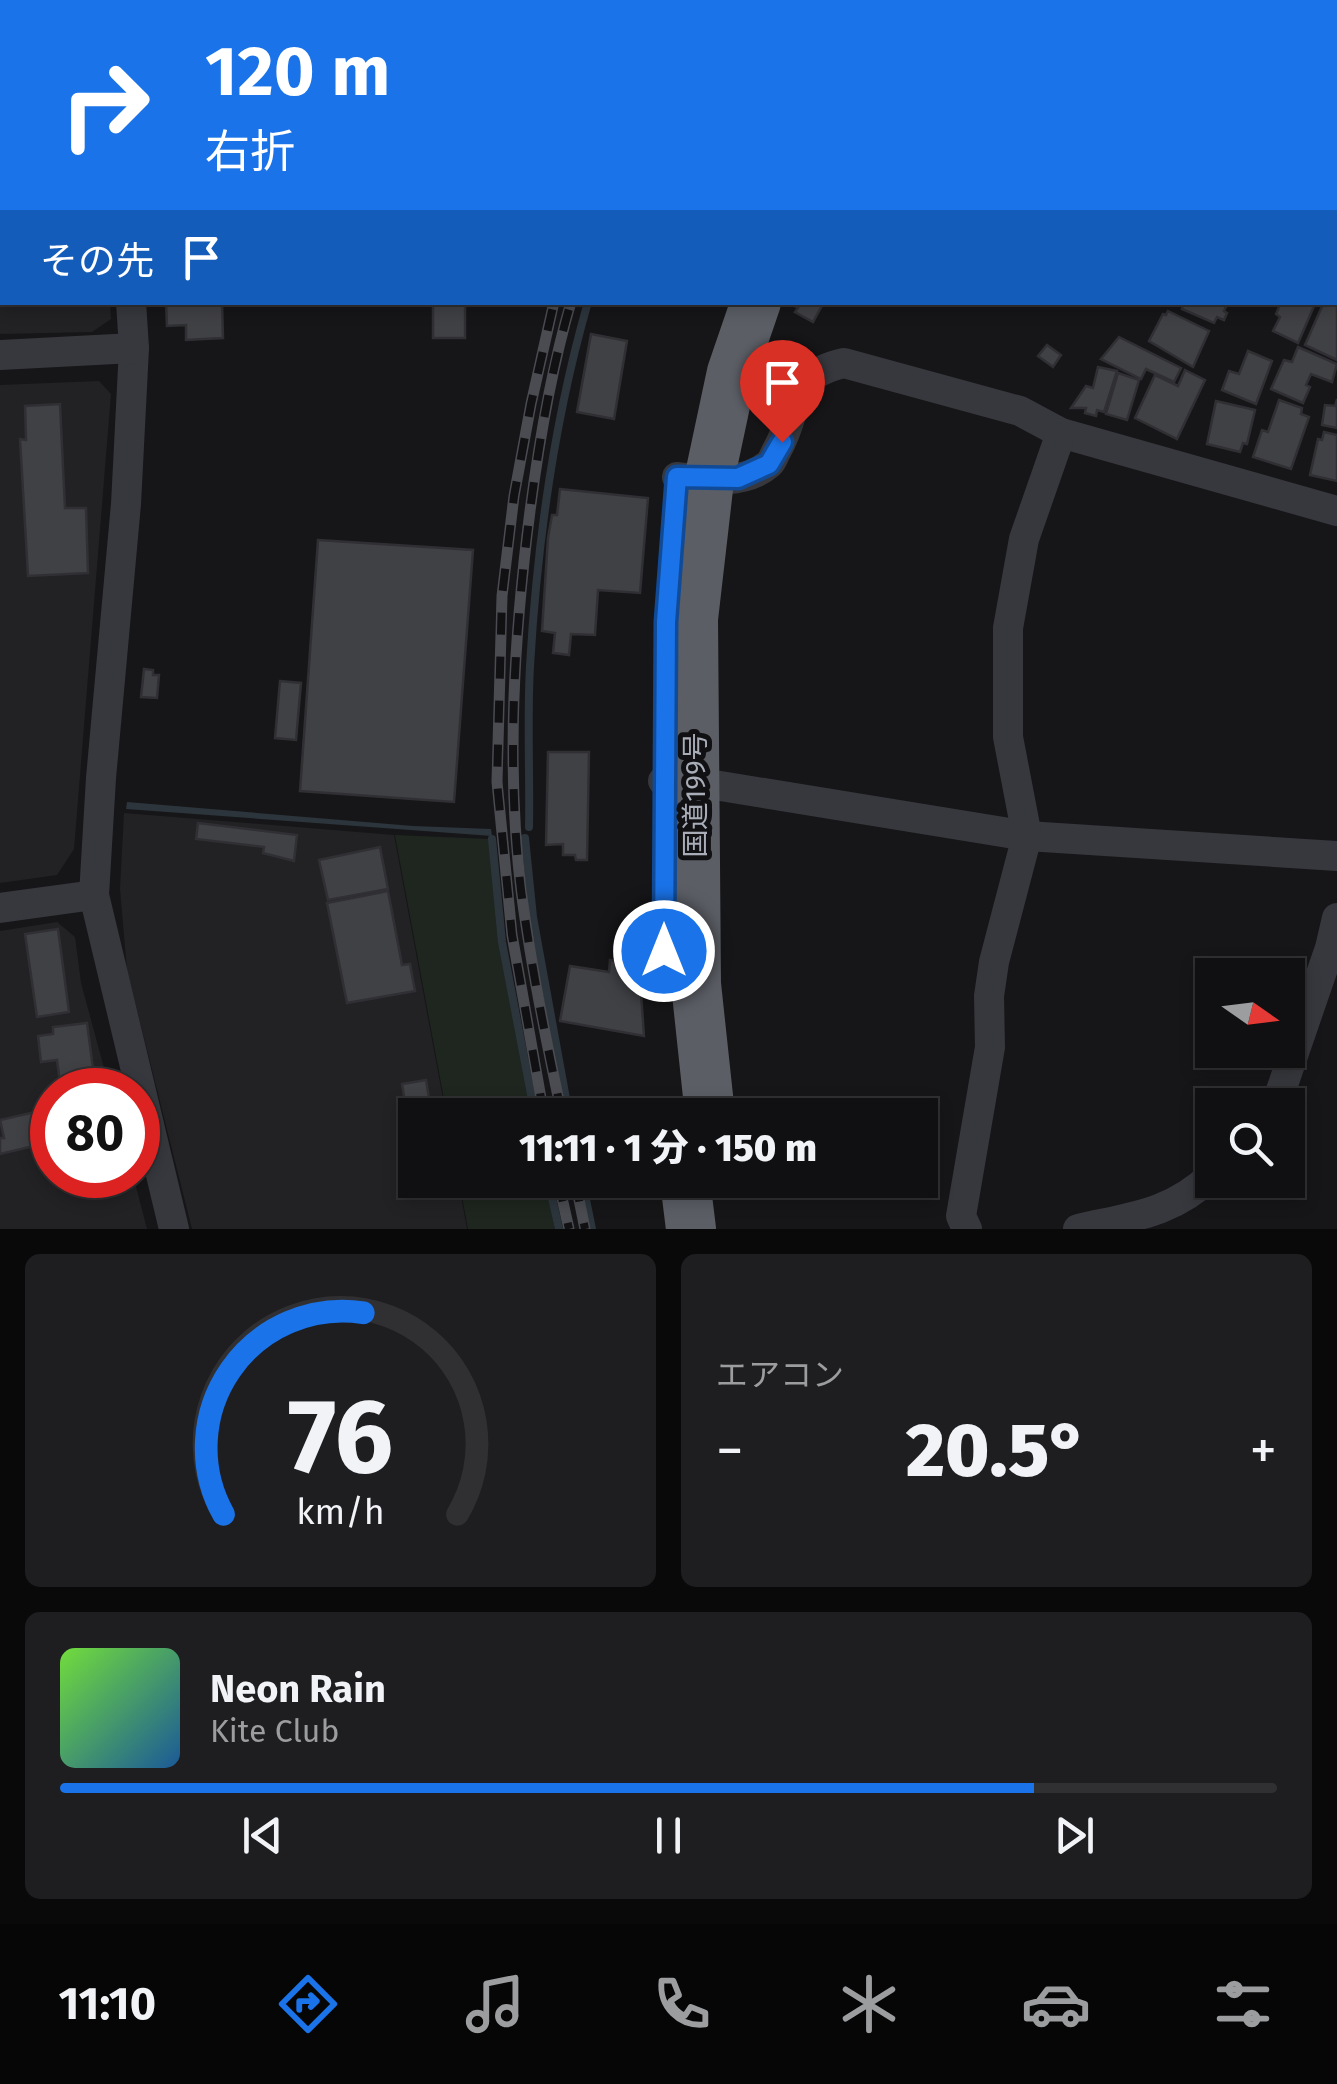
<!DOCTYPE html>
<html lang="ja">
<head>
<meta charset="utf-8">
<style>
	:root { --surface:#101012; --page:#1e1e20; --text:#f1f3f6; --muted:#9c9d9f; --line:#303032; --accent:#1a73e8 }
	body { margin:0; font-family:"Fira Sans","Noto Sans JP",sans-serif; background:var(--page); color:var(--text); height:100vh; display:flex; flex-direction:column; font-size:38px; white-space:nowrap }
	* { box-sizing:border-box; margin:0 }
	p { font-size:32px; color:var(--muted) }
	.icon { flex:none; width:55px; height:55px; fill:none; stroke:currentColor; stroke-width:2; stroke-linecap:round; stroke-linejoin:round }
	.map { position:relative; height:1229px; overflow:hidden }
	.sheet { display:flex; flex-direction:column; gap:25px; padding:25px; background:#09090a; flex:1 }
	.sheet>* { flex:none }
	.guide { position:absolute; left:0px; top:0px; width:1338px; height:305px; box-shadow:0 5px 15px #0003,0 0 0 2px var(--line); background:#1a73e8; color:#fff; overflow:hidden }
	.needle { width:65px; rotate:104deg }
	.fabs { position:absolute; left:1195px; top:958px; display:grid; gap:20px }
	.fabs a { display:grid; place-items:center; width:110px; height:110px; border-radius:0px; background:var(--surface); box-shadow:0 5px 15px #0003,0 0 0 2px var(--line); font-size:50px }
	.speed { position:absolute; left:30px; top:1068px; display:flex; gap:20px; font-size:50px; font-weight:700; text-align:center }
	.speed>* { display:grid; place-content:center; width:130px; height:130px; border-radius:50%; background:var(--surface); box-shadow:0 5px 15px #0003,0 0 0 2px var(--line); line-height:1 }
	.speed .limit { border:15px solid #d22; background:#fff; color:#111 }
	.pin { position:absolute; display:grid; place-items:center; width:85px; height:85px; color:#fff; margin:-102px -42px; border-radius:50% 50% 50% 0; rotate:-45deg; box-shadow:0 0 10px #0007 }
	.pin .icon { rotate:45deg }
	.me { position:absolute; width:110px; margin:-55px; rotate:0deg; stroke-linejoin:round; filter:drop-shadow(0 0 8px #0008) }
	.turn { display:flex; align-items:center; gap:35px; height:210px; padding:0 40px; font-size:45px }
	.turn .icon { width:130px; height:130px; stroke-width:2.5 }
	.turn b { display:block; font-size:70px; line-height:85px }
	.then { display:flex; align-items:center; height:95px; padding:0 40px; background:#0003; gap:20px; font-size:38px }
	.big { font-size:75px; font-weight:800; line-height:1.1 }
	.sheet .card { flex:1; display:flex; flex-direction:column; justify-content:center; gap:15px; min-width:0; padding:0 35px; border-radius:15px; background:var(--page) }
	.sheet .dial { align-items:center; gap:0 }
	.dial svg { height:260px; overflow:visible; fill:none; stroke:var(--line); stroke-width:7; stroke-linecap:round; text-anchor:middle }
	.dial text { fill:var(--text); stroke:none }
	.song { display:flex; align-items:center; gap:30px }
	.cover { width:120px; height:120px; border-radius:15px; background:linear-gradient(135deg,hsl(100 70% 55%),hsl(210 70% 35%)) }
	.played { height:10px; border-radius:5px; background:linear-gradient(90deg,var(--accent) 80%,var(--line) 80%) }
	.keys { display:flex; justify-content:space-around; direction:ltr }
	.heat { display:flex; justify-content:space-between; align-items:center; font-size:55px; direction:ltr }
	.sheet .tiles { flex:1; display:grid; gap:25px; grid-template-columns:1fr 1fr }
	.card:last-child { grid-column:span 2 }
	.trip { position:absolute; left:398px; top:1098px; width:540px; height:100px; border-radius:0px; background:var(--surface); box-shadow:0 5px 15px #0003,0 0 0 2px var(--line); font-weight:800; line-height:100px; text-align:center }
	.tabs { display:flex; height:160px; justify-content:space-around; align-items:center; background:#060607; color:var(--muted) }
	.tabs .icon { width:70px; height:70px }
	.tabs .active { color:var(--accent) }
	.tabs b { font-size:45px; color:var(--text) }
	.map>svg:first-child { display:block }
	.built { fill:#222225 }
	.green { fill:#1e261f }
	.water { fill:#2c353c }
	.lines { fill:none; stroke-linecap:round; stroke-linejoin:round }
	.stream { stroke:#2c353c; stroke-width:8 }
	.building { fill:#404145; stroke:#303034; stroke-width:2.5 }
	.minor { stroke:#37383d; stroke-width:30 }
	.trunk { stroke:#5b5e65; stroke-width:50 }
	.rail-casing { stroke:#4a4c52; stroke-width:11 }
	.rail { stroke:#111113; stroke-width:8; stroke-dasharray:22; stroke-linecap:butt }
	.route-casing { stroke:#114b97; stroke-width:25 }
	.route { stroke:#1a73e8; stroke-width:18 }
	.labels { text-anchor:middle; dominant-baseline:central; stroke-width:10; stroke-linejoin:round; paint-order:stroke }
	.street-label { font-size:28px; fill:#a8adb8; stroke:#111113 }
</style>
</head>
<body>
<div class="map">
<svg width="1337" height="1229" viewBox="0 0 1337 1229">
	<rect width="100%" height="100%" fill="#161618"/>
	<g class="built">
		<polygon points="0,0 92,0 92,2 2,2 2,302 110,303 111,319 92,332 0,334"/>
		<polygon points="99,381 111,394 74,849 57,875 0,883 0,385"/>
		<polygon points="124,813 394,835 446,1115 415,1115 415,1180 458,1180 467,1229 192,1229 127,970 120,889"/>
		<polygon points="57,922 75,937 81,983 110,1090 52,1090 52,1175 133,1175 147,1229 0,1229 0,931"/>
	</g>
	<g class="green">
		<polygon points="395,835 490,839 500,943 532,1115 447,1115"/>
		<polygon points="459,1180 545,1180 555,1229 468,1229"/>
	</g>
	<polygon class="water" points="127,802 413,826 491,829 492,836 126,809"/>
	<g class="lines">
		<g class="stream">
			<polyline points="709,2 710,0"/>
			<path d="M529,827C530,774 527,719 530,666C537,544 554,420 588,302"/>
			<polyline points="525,838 533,917 569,1115"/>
			<polyline points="492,839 502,942 535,1115"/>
			<polyline points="548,1180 559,1229"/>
			<polyline points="582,1180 592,1229"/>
		</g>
	</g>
	<g class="building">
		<polygon points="376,0 484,0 485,2 376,2"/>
		<polygon points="166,302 222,302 223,338 186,340 186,325 167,326"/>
		<rect x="433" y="302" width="32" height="36"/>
		<polygon points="787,302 824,302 813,322 795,312 798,308"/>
		<polygon points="1179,302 1228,302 1224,311 1227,313 1224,320 1217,317 1214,323 1182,309 1183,305"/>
		<polygon points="1281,302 1314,306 1298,343 1273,331 1280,317 1276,314"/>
		<polygon points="1324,302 1337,305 1337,360 1305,345"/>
		<polygon points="1168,311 1209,331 1193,367 1149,341 1163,314 1166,315"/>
		<polygon points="591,334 627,341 614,419 577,412"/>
		<polygon points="1119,337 1181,368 1174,382 1146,369 1141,379 1101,359"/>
		<polygon points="1047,345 1061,355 1053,367 1038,356"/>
		<polygon points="1298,347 1337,364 1332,382 1311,374 1306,385 1310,387 1303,403 1271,389 1284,360 1292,362"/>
		<polygon points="1248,351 1272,361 1256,404 1222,390 1229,371 1239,374"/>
		<polygon points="1098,367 1117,371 1104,412 1097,410 1096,416 1085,413 1086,408 1071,408 1086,386 1093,388"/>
		<polygon points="1185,370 1205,380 1177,439 1135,418 1155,375 1178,386"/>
		<polygon points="1118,373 1139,380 1127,420 1106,414"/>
		<polygon points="1337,399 1337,428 1322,425 1325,405 1335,406"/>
		<polygon points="1279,400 1302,408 1301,414 1309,417 1291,469 1253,457 1262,430 1268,432"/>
		<polygon points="1216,401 1255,410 1247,444 1243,443 1240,452 1207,444"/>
		<polygon points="60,404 65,508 86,508 88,573 28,576 20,439 26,440 25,406"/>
		<polygon points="1324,432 1337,435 1337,481 1310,475 1318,439 1322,440"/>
		<polygon points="560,489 648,498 640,593 598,590 595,635 571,634 569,655 553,653 555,633 542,631 548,538 552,515 557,515"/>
		<polygon points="318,540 473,550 454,802 300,791"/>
		<polygon points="144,669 153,670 153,675 159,675 157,698 141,697"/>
		<polygon points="280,681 301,683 296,740 275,738"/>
		<polygon points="548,752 589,752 587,860 576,860 575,855 563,855 563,844 546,845"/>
		<polygon points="198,823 297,835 294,861 263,853 264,847 196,839"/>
		<polygon points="380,847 388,889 328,900 319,860"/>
		<polygon points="388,891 402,965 410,964 415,991 347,1003 327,903"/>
		<polygon points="58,929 69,1012 37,1017 25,934"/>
		<polygon points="610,960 639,965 644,1036 560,1021 570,966 609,972"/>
		<polygon points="87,1023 94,1076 78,1077 80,1090 61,1090 57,1060 41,1062 38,1036 53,1034 53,1027"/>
		<polygon points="426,1080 429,1098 405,1102 402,1084"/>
		<polygon points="35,1112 42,1144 0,1154 0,1138 4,1138 0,1120"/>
		<polygon points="52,1115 52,1142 44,1143 42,1116"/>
	</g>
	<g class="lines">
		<g class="minor">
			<polyline points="108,0 109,2"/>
			<polyline points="306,0 307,2"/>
			<polyline points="990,0 994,2"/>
			<polyline points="1185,0 1185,2"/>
			<polyline points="1040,2 1042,0"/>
			<polyline points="131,302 134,348 126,504 101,778 94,895 174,1229"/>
			<polyline points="0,355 134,348"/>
			<path d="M677,477C706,480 745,485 769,464C773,460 774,455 777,450C801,408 786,376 844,363L1020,411L1061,433L1337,511"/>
			<polyline points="663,781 696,782 1027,836 1337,856"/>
			<polyline points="0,908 94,895"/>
			<polyline points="1276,1105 1330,948 1337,918"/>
			<polyline points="967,1229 961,1216 990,1047 989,996 994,962 1027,836 1008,737 1008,628 1024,539 1061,433"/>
			<path d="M1078,1229C1130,1217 1172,1214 1212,1175"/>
		</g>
		<g class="trunk">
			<polyline points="854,2 856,0"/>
			<polyline points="894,2 895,0"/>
			<polyline points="710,1115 696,984 693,619 709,480 732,372 756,302"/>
			<polyline points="685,1180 691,1229"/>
		</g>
		<defs>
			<g id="rail">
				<polyline points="688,2 689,0"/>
				<polyline points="544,1115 512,935 497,782 502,596 514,496 531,404 554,302"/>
				<path d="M562,1115C546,1041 531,966 521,890C506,765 514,636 530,511C539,442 551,370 571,302"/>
				<polyline points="558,1180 569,1229"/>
				<polyline points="575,1180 585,1229"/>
			</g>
		</defs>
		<use href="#rail" class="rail-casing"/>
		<use href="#rail" class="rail"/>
	</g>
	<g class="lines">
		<defs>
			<polyline id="route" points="664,951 666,622 677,477 738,478 769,464 782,442"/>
		</defs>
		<use href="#route" class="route-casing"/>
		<use href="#route" class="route"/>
	</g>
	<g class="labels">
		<g class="street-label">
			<text transform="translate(695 795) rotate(-90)">国道199号</text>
		</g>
	</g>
</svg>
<div class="fabs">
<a><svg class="needle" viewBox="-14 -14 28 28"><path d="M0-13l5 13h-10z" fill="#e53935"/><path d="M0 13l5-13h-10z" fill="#9c9d9f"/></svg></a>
<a><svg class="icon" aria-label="search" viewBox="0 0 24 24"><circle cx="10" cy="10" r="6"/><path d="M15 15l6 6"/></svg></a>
</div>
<div class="speed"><div class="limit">80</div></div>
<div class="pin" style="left:782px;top:442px;background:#d93025"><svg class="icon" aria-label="arrive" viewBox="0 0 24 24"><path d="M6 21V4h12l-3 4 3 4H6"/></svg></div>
<svg class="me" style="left:664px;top:951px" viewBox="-20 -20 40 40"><circle r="17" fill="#1a73e8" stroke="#fff" stroke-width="3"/><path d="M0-11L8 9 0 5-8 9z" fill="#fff"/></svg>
<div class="trip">11:11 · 1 分 · 150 m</div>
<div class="guide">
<div class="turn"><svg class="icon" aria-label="right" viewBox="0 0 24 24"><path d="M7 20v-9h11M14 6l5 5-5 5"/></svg><div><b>120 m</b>右折</div></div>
<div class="then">その先<svg class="icon" aria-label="arrive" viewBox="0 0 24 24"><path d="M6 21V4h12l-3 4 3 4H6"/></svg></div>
</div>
</div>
<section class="sheet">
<div class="tiles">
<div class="card dial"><svg viewBox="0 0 100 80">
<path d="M14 69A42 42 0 1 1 86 69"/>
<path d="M14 69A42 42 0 0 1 57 7" stroke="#1a73e8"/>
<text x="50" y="56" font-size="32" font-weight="700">76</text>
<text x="50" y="72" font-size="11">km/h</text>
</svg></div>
<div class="card"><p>エアコン</p>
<div class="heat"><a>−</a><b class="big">20.5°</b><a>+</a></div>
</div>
<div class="card">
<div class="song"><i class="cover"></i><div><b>Neon Rain</b><p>Kite Club</p></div></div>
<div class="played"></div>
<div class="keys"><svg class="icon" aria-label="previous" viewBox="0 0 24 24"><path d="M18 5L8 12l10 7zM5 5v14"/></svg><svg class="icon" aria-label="pause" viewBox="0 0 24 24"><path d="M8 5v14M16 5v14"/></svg><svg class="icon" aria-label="next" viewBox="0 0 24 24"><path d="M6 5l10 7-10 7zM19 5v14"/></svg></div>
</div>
</div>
</section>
<nav class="tabs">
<b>11:10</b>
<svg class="icon active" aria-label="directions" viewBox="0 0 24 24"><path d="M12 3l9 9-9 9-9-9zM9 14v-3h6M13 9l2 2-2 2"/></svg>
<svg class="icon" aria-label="music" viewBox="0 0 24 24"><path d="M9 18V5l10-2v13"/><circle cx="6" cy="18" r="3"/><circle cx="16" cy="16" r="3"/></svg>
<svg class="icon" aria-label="phone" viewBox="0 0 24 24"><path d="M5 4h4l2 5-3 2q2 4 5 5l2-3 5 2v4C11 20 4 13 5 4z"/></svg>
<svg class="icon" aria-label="climate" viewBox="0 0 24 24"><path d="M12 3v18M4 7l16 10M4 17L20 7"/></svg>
<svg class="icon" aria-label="car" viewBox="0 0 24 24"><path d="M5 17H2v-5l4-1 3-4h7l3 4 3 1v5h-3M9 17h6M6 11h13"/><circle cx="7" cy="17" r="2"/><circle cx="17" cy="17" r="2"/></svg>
<svg class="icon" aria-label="filters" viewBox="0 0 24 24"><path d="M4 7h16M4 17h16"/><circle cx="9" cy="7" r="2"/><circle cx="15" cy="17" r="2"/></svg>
</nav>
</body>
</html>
